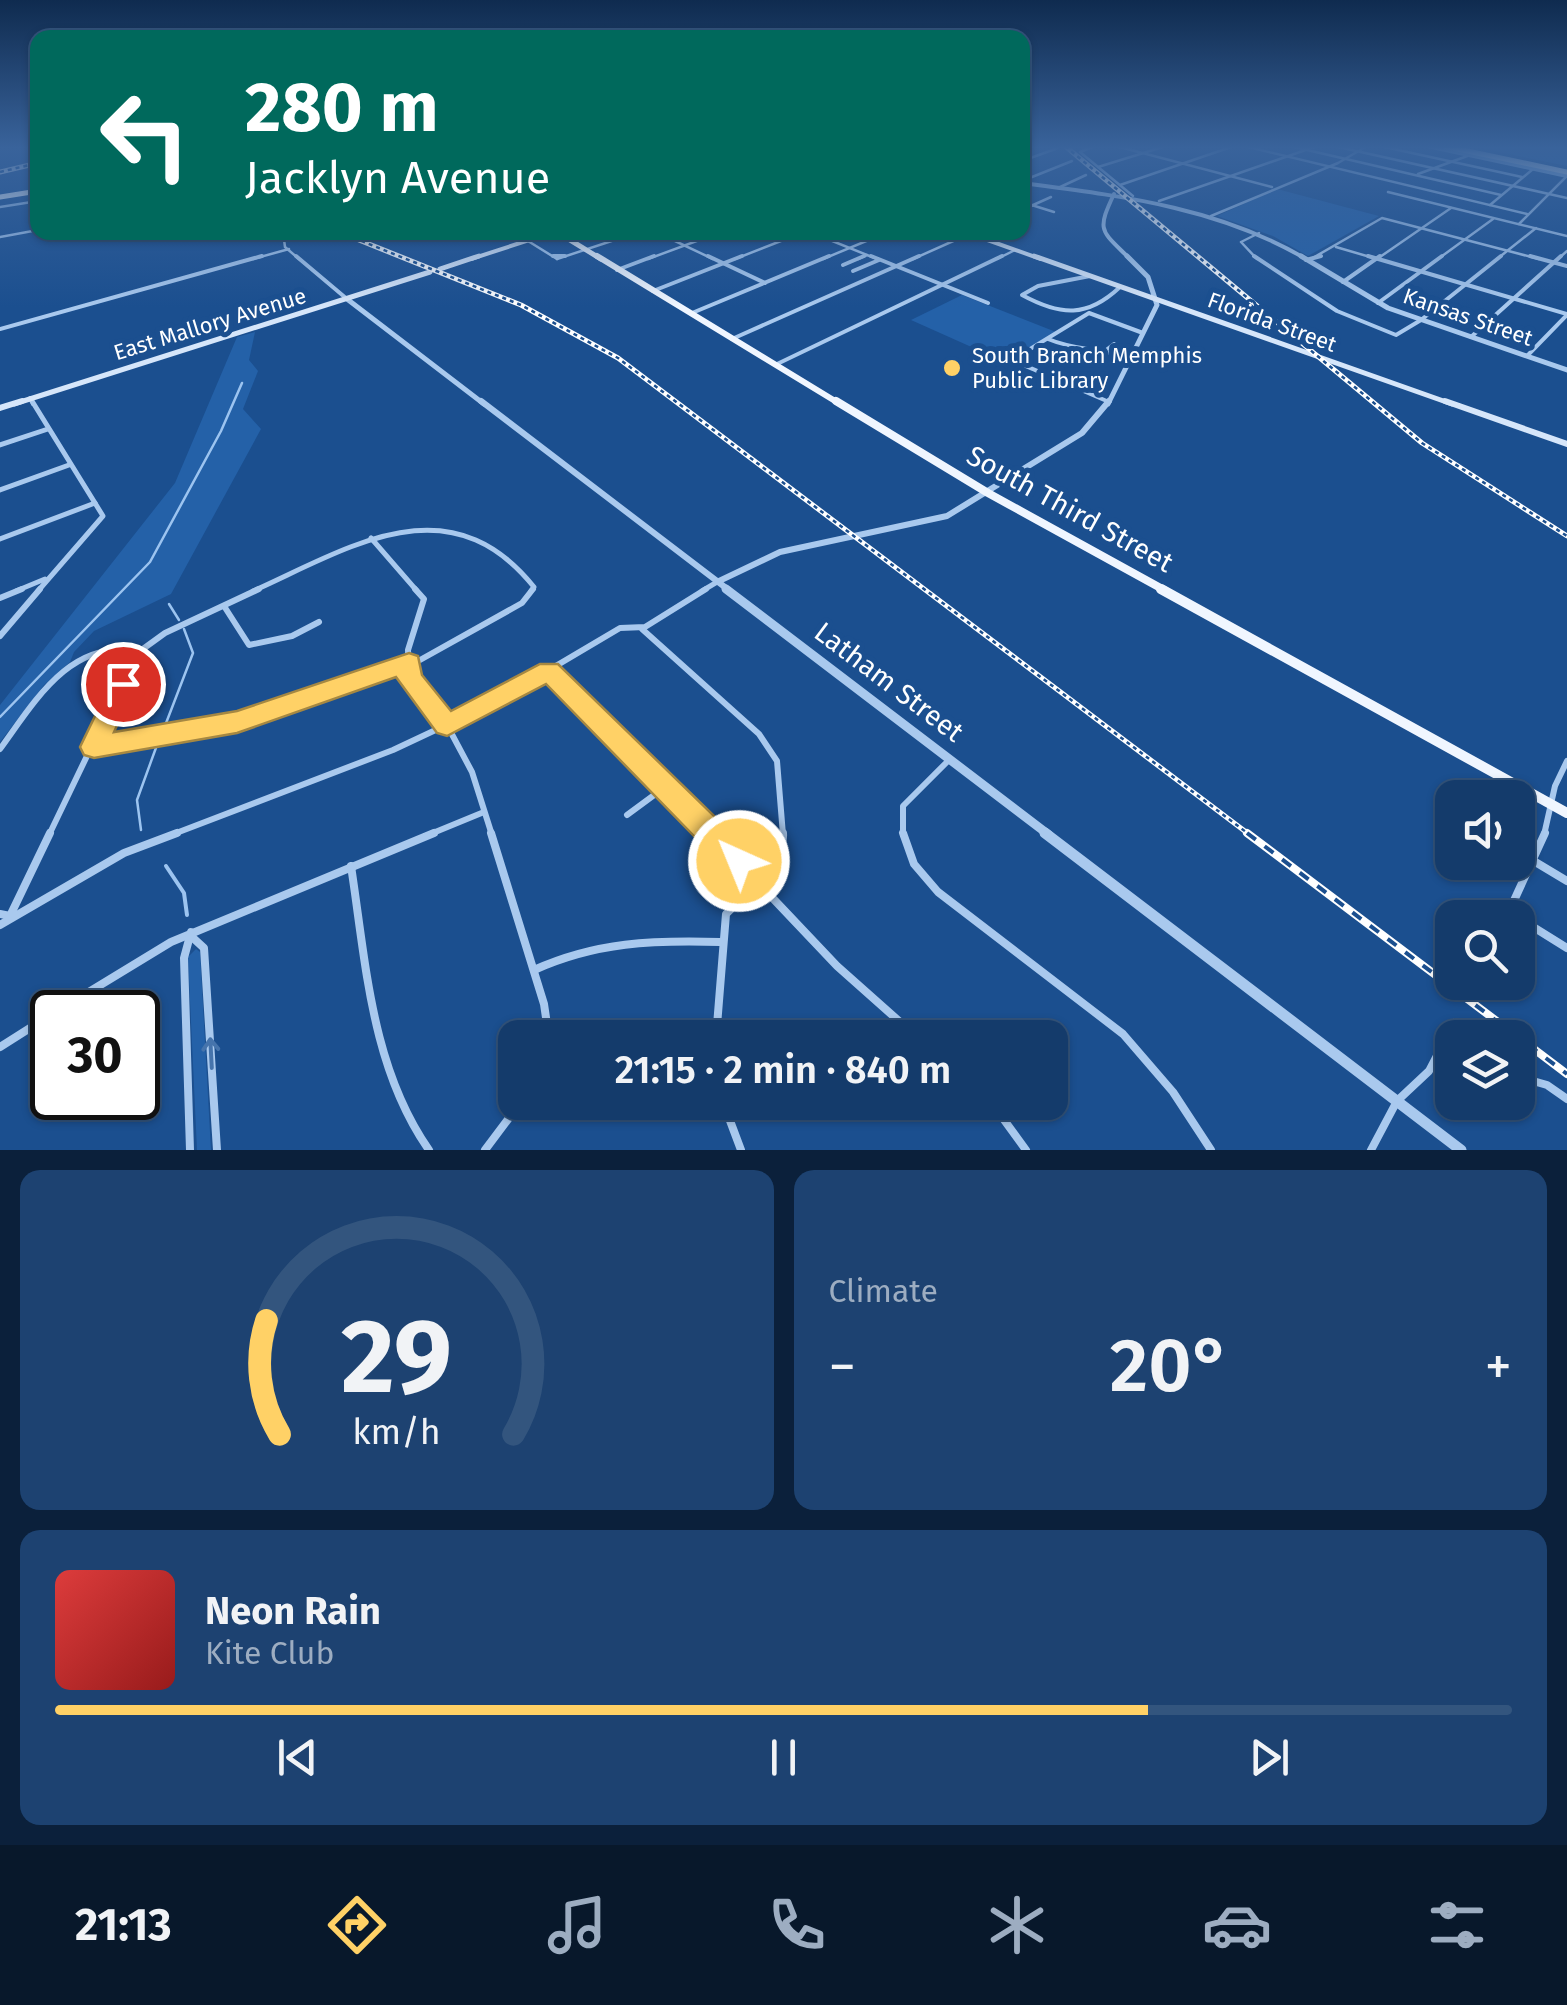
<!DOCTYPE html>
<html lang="en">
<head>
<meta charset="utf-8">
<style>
	:root { --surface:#143b6b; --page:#1d4271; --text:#f1f3f6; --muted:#9dadc1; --line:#33557e; --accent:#ffd166 }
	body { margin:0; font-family:"Fira Sans",sans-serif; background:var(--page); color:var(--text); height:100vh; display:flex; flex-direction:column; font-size:38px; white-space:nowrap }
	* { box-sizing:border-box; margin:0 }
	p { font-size:32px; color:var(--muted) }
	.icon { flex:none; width:55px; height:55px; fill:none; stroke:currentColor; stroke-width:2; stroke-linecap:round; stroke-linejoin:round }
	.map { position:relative; height:1150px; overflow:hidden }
	.drawer { display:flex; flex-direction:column; gap:20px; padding:20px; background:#0b203b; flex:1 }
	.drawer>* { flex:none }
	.top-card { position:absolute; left:30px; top:30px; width:1000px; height:210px; border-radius:20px; box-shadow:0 2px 8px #0004,0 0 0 2px var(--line); background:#00695c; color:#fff; overflow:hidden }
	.controls { position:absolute; left:1435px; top:780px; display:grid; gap:20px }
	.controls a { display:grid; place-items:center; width:100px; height:100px; border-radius:20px; background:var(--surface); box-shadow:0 2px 8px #0004,0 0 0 2px var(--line); font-size:50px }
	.speed { position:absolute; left:30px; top:990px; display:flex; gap:20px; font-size:50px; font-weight:700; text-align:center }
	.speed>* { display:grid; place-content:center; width:130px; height:130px; border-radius:50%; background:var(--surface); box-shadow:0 2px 8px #0004,0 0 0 2px var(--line); line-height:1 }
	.speed .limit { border:5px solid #111; border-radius:15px; background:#fff; color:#111 }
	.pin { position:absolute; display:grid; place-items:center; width:85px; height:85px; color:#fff; margin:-42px; border:5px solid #fff; border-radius:50%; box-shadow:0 2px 10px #0007 }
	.me { position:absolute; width:110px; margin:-55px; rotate:316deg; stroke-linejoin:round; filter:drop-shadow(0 0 8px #0008) }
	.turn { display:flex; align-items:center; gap:35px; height:210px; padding:0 50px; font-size:45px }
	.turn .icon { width:130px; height:130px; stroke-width:2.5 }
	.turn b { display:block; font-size:70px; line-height:85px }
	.big { font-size:75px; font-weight:600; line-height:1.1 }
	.drawer .tile { flex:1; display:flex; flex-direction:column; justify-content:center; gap:15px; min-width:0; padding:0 35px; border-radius:20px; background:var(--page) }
	.drawer .dial { align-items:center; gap:0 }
	.dial svg { height:260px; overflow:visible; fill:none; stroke:var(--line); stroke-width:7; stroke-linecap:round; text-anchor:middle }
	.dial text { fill:var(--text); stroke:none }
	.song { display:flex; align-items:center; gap:30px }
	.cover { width:120px; height:120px; border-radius:15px; background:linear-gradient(135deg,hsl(0 70% 55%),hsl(0 70% 35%)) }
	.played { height:10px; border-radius:5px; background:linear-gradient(90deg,var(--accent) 75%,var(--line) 75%) }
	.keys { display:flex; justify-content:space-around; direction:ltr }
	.heat { display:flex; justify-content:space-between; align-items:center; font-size:55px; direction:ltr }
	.drawer .tiles { flex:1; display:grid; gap:20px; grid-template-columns:1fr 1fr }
	.tile:last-child { grid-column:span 2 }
	.trip { position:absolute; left:498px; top:1020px; width:570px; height:100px; border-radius:20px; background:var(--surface); box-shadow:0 2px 8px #0004,0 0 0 2px var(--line); font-weight:600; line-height:100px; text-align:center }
	.dock { display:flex; height:160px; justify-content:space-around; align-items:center; background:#08182b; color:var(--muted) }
	.dock .icon { width:70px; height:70px }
	.dock .selected { color:var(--accent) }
	.dock b { font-size:45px; color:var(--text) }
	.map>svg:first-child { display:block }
	.green { fill:#2461a8 }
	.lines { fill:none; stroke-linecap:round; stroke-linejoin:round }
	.stream-far1 { stroke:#9cc4f0; stroke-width:2.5 }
	.stream { stroke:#9cc4f0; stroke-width:4 }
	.minor-far4 { stroke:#a9c9ee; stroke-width:2.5 }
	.minor-far3 { stroke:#a9c9ee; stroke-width:4 }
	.minor-far2 { stroke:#a9c9ee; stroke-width:5 }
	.minor-far1 { stroke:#a9c9ee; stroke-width:6 }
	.minor { stroke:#a9c9ee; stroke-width:8 }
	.tertiary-far4 { stroke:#a9c9ee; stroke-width:4 }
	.tertiary-far3 { stroke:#a9c9ee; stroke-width:5 }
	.tertiary-far2 { stroke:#a9c9ee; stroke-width:6 }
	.tertiary-far1 { stroke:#a9c9ee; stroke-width:9 }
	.tertiary { stroke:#a9c9ee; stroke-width:11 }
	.secondary-far2 { stroke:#d6e6fa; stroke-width:4 }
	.secondary-far1 { stroke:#d6e6fa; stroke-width:5 }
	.secondary { stroke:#d6e6fa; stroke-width:6 }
	.primary-far3 { stroke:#f0f6ff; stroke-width:5 }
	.primary-far2 { stroke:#f0f6ff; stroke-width:6 }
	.primary-far1 { stroke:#f0f6ff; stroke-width:8 }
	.primary { stroke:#f0f6ff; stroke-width:10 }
	.motorway { stroke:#fff; stroke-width:5 }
	.rail-far1-casing { stroke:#fff; stroke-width:5 }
	.rail-casing { stroke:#fff; stroke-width:8 }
	.rail-far1 { stroke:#1b4f8f; stroke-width:2.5; stroke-dasharray:4; stroke-linecap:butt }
	.rail { stroke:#1b4f8f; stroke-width:4; stroke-dasharray:11; stroke-linecap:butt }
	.oneway { stroke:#4674ac }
	.route { fill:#ffd166; stroke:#a68842; stroke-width:2.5 }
	.poi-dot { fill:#ffd166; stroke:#1b4f8f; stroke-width:4 }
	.labels { text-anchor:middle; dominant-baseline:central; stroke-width:10; stroke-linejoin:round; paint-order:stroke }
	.far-street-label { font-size:22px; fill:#fff; stroke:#1b4f8f }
	.far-poi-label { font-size:22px; fill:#fff; stroke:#1b4f8f; text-anchor:start }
	.street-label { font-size:28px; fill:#fff; stroke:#1b4f8f }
</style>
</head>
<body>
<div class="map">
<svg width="1567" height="1150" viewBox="0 0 1567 1150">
	<rect width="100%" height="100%" fill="#1b4f8f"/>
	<g class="green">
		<polygon points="1470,146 1567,146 1567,166"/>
		<polygon points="1277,189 1379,216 1308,256 1273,236 1217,216"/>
		<polygon points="962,295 1056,332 1005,362 911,320"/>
		<polygon points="255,332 249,360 258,371 243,409 261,429 171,594 94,631 74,652 70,662 44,685 0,742 0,705 175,483 237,337"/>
		<polygon points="196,949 200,952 211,1150 197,1150 188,957"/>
	</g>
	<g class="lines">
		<g class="stream-far1">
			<polyline points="169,604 179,620"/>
			<polyline points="0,717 150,562 221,431 242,383"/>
			<polyline points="163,731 193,653 184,629"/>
			<polyline points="141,830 137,800 157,745"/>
		</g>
		<polyline class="stream" points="166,866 184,893 187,915"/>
		<g class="minor-far4">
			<polyline points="1095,146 1080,152 1133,196"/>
			<polyline points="1116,146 1272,187"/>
			<polyline points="1244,146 1527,214"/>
			<polyline points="1290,146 1501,195"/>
			<polyline points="1334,146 1567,198"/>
			<polyline points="1380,146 1522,177"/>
			<polyline points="1022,161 1058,148"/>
			<polyline points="1098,167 1166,146"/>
			<polyline points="1418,174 1470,155"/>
			<polyline points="1022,181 1072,161"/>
			<polyline points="1120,185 1234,146"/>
			<polyline points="1058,188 1086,175"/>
			<polyline points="1388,192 1567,236"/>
			<polyline points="1159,201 1317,146"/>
			<polyline points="1022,202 1054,212"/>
			<polyline points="1490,205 1533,169"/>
			<polyline points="0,207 38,201"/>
			<polyline points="1022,210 1051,197"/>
			<polyline points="1211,216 1338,163 1367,146"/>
			<polyline points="1519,224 1567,176"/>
			<polyline points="283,232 285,247 299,259"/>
			<polyline points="504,232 522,242"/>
			<polyline points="656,232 713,259"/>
			<polyline points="810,232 877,259"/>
			<polyline points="0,237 38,230"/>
			<polyline points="528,241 557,259"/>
			<polyline points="1336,247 1377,259"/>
			<polyline points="253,259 289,249"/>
			<polyline points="557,259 639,232"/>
			<polyline points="648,259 721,232"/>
			<polyline points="735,259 804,232"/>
			<polyline points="823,259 888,232"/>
			<polyline points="858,259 867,255"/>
			<polyline points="913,259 969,234"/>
			<polyline points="997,259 1015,250"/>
			<polyline points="1257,259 1241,242 1259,233"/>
			<polyline points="1311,259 1382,218 1539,259"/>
			<polyline points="1377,259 1451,208"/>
			<polyline points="1438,259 1493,219"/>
			<polyline points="1497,259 1536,228"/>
			<polyline points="1558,259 1567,251"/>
		</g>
		<g class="minor-far3">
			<polyline points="296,256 347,299"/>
			<polyline points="553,256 565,256"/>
			<polyline points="708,256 765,283"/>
			<polyline points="871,256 988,303"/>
			<polyline points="1254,256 1337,311 1396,335 1421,320 1501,256"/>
			<polyline points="1368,256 1567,314"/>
			<polyline points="1530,256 1567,266"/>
			<polyline points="1306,260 1321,256"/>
			<polyline points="843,265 864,256"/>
			<polyline points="617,270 654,256"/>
			<polyline points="853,271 879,260"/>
			<path d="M1090,276L1038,286L1022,295C1061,316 1087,318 1120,287"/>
			<polyline points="1343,282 1380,256"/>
			<polyline points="653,291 742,256"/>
			<polyline points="1378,303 1442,256"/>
			<polyline points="692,313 829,256"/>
			<polyline points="0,329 262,256"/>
			<polyline points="1471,337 1561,256"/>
			<polyline points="732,339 919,256"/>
			<path d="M1048,339C1074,350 1097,348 1124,357"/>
			<polyline points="1105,351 1114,344"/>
			<polyline points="1527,356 1567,315"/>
			<polyline points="1012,360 1089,313 1143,333"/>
			<polyline points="1012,360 1109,402"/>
			<polyline points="775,365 1002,256"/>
			<polyline points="30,398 33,404"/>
		</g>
		<g class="minor-far2">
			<polyline points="32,401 103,516 38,591"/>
			<polyline points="0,445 48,429"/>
			<polyline points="0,490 69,465"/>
			<polyline points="371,538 417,591"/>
			<polyline points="0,539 95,503"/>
			<polyline points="16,591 45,579"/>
			<path d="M253,591C349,548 449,481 534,587L531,591"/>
			<polyline points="702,591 717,582"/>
		</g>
		<g class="minor-far1">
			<polyline points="415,589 424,599 408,650 409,678 447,725 472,772 492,835"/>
			<polyline points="0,598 22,589"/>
			<polyline points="224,606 249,645 292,636 319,622"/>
			<polyline points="642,629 759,734 777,761 783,835"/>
			<polyline points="0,636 40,589"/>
			<polyline points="549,671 713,835"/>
			<polyline points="94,747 237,722 420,660 522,603 533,589"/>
			<path d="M0,749C35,701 70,639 138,651"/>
			<polyline points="627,815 665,787"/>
			<polyline points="49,835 136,654 165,633 259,589"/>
			<polyline points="171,835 393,750 493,703 620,628 645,627 706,589"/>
			<polyline points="428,835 484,812"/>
			<polyline points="903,835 903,806 949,760"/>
			<polyline points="1544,835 1555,786 1567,761"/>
		</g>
		<g class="minor">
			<polyline points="491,833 544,1004 549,1038"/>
			<polyline points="711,833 837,966 918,1038"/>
			<polyline points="903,833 914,864 938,892 1123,1034 1173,1092 1211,1150"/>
			<polyline points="1532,860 1567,881"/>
			<path d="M351,866C366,963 371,1067 429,1150"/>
			<polyline points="1509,912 1567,948"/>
			<polyline points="0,914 10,916 50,833"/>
			<polyline points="1506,918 1545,833"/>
			<polyline points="0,925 124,853 177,833"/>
			<polyline points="192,937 204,948 217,1150"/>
			<path d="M534,970C596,942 653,940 720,942"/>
			<polyline points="56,1012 171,942 434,833"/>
			<path d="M716,1038L726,914C750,890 785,869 783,833"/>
			<polyline points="0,1047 52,1014"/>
			<polyline points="1533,1081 1547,1085 1567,1099"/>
			<polyline points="723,1102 741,1150"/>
			<polyline points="991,1102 1026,1150"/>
			<polyline points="190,1150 184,958 191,932"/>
			<polyline points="485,1150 521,1102"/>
			<polyline points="1371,1150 1397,1101 1429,1071 1454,1023"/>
		</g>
		<g class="tertiary-far4">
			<polyline points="1427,146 1567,176"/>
			<path d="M1022,183C1121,196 1218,207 1306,259"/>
			<path d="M1114,194C1096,232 1101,230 1130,259"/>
		</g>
		<g class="tertiary-far3">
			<polyline points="1301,256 1388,308 1567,370"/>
			<polyline points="347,299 484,404"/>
			<polyline points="1108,404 1157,305 1148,277 1127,256"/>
		</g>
		<g class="tertiary-far2">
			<polyline points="481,401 730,591"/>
			<polyline points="717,582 780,552 947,516 1082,433 1109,401"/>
		</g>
		<polyline class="tertiary-far1" points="726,589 1049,835"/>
		<polyline class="tertiary" points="1045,833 1461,1150"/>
		<g class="secondary-far2">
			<polyline points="965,232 1041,259"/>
			<polyline points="471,259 554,232"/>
		</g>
		<g class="secondary-far1">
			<polyline points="1034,256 1452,404"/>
			<polyline points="440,269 479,256"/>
			<polyline points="14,404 430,272"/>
		</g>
		<g class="secondary">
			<polyline points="1445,401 1567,444"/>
			<polyline points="0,408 22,401"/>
		</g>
		<polyline class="primary-far3" points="557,232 601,259"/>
		<polyline class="primary-far2" points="597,256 840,404"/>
		<polyline class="primary-far1" points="836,401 988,493 1166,591"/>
		<polyline class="primary" points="1161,589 1567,813"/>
		<g class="motorway">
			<polyline points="1444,146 1567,172"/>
			<polyline points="0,197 38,191"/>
		</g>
		<defs>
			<g id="rail-far1">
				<polyline points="1065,146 1422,443 1567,536"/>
				<polyline points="0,172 38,163"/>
				<polyline points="339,232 521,305 618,358 1250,835"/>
			</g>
			<polyline id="rail" points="1247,833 1567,1074"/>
		</defs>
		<use href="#rail-far1" class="rail-far1-casing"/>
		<use href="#rail" class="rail-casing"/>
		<use href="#rail-far1" class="rail-far1"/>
		<use href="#rail" class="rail"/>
	</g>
	<defs><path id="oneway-shaft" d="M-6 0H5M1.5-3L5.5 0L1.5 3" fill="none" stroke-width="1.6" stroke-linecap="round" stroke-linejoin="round" transform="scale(2.5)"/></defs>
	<use class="oneway" href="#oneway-shaft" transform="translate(211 1053) rotate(-93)"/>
	<linearGradient id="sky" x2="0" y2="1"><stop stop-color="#0f2b4f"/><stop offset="0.48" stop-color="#39639b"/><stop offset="1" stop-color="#39639b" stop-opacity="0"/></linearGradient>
	<rect width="1567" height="307" fill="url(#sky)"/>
	<polygon class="route" points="409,653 418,656 422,675 451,711 540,664 558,664 750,851 754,861 750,871 739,876 728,871 546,684 447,736 437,733 396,677 237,733 94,758 84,755 80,747 114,677 132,677 136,684 114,732 237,711"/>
	<circle class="poi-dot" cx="952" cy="368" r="10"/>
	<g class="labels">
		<g class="far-street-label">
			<text transform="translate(1468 317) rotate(19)">Kansas Street</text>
			<text transform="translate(1272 322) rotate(20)">Florida Street</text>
			<text transform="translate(210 324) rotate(-17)">East Mallory Avenue</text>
		</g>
		<g class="far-poi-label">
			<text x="972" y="355">South Branch Memphis<tspan x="972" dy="25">Public Library</tspan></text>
		</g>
		<g class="street-label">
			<text transform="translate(1070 509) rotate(29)">South Third Street</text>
			<text transform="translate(889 682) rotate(37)">Latham Street</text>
		</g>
	</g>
</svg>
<div class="controls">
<a><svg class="icon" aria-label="sound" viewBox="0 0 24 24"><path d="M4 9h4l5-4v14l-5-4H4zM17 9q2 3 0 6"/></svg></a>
<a><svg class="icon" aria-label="search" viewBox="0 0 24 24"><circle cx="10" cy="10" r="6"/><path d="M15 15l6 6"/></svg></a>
<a><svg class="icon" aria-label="layers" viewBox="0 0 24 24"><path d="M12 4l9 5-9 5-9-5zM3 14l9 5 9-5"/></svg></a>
</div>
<div class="speed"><div class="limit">30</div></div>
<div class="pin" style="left:123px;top:684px;background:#d93025"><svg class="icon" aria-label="arrive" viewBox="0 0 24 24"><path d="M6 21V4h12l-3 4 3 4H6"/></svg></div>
<svg class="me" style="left:739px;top:861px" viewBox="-20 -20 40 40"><circle r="17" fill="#ffd166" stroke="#fff" stroke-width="3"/><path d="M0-11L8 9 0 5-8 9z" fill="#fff"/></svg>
<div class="trip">21:15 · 2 min · 840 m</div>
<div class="top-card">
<div class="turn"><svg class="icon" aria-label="left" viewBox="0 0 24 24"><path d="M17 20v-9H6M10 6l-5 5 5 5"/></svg><div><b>280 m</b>Jacklyn Avenue</div></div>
</div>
</div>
<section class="drawer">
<div class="tiles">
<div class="tile dial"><svg viewBox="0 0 100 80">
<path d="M14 69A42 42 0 1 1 86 69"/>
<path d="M14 69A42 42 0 0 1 10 34" stroke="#ffd166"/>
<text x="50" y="56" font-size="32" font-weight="700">29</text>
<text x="50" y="72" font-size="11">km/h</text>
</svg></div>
<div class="tile"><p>Climate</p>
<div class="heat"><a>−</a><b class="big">20°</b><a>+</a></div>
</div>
<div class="tile">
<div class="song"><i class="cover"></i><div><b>Neon Rain</b><p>Kite Club</p></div></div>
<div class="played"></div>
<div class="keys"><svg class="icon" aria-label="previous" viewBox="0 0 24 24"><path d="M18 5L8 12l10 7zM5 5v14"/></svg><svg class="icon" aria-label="pause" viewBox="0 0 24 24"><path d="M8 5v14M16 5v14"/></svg><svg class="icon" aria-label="next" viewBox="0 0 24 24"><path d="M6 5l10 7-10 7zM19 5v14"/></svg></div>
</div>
</div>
</section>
<nav class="dock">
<b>21:13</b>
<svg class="icon selected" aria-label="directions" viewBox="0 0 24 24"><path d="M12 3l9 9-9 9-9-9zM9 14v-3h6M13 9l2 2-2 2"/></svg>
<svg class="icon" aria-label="music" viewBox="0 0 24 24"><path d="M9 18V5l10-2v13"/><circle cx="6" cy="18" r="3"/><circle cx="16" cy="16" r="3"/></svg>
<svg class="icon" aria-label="phone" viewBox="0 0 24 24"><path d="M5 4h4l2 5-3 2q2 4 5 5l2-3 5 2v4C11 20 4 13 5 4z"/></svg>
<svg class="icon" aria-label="climate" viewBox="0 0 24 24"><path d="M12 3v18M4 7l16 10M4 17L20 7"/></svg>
<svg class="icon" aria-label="car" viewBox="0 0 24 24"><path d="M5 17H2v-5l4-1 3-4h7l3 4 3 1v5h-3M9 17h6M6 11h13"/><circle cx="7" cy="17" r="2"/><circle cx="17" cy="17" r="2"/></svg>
<svg class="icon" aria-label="filters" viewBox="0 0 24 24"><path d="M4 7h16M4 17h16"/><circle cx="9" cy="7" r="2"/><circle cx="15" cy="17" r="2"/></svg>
</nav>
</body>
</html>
